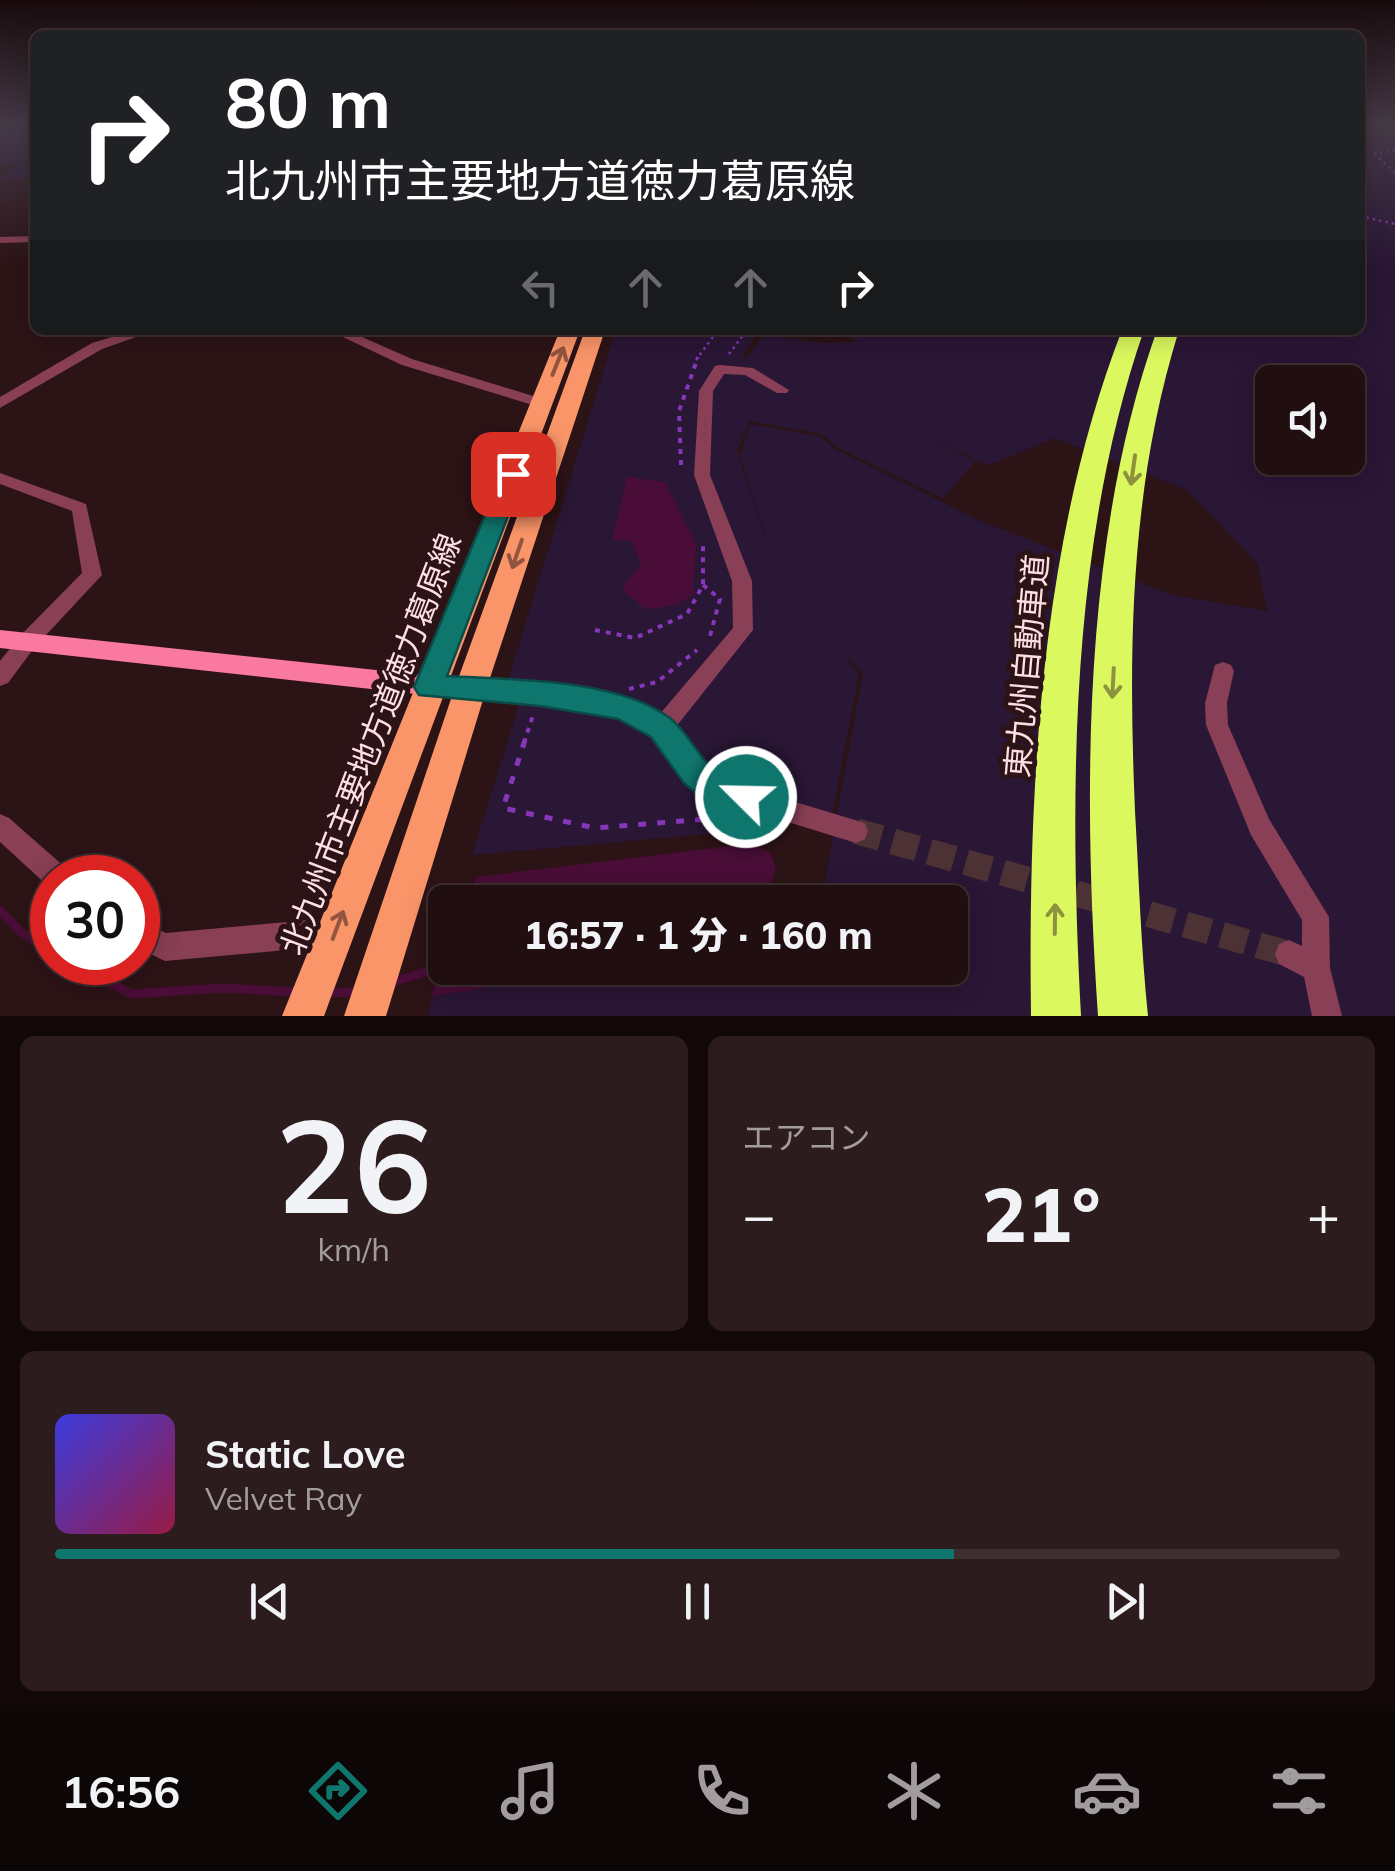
<!DOCTYPE html>
<html lang="ja">
<head>
<meta charset="utf-8">
<style>
	:root { --surface:#210e10; --page:#2d1c1e; --text:#f1f3f6; --muted:#a29c9f; --line:#3e2e30; --accent:#0f766e }
	body { margin:0; font-family:Mulish,"Noto Sans JP",sans-serif; background:var(--page); color:var(--text); height:100vh; display:flex; flex-direction:column; font-size:38px; white-space:nowrap }
	* { box-sizing:border-box; margin:0 }
	p { font-size:32px; color:var(--muted) }
	.icon { flex:none; width:55px; height:55px; fill:none; stroke:currentColor; stroke-width:2; stroke-linecap:round; stroke-linejoin:round }
	.map { position:relative; height:1016px; overflow:hidden }
	.side { display:flex; flex-direction:column; gap:20px; padding:20px; background:#120809; flex:1 }
	.side>* { flex:none }
	.top-card { position:absolute; left:30px; top:30px; width:1335px; height:305px; border-radius:15px; box-shadow:0 5px 25px #0003,0 0 0 2px var(--line); background:#202124; color:#fff; overflow:hidden }
	.tools { position:absolute; left:1255px; top:365px; display:grid; gap:20px }
	.tools a { display:grid; place-items:center; width:110px; height:110px; border-radius:15px; background:var(--surface); box-shadow:0 5px 25px #0003,0 0 0 2px var(--line); font-size:50px }
	.speed { position:absolute; left:30px; top:855px; display:flex; gap:20px; font-size:50px; font-weight:700; text-align:center }
	.speed>* { display:grid; place-content:center; width:130px; height:130px; border-radius:50%; background:var(--surface); box-shadow:0 5px 25px #0003,0 0 0 2px var(--line); line-height:1 }
	.speed .limit { border:15px solid #d22; background:#fff; color:#111 }
	.pin { position:absolute; display:grid; place-items:center; width:85px; height:85px; color:#fff; margin:-42px; border-radius:20px; box-shadow:0 5px 15px #0006 }
	.me { position:absolute; width:110px; margin:-55px; rotate:293deg; stroke-linejoin:round; filter:drop-shadow(0 0 8px #0008) }
	.turn { display:flex; align-items:center; gap:35px; height:210px; padding:0 30px; font-size:45px }
	.turn .icon { width:130px; height:130px; stroke-width:2.5 }
	.turn b { display:block; font-size:70px; line-height:85px }
	.lanes { display:flex; align-items:center; height:95px; padding:0 30px; background:#0003; justify-content:center; gap:50px; direction:ltr }
	.lanes .off { opacity:.35 }
	.big { font-size:75px; font-weight:800; line-height:1.1 }
	.side .widget { flex:1; display:flex; flex-direction:column; justify-content:center; gap:15px; min-width:0; padding:0 35px; border-radius:15px; background:var(--page) }
	.side .dial { align-items:center; gap:0 }
	.dial b { font-size:130px; line-height:1 }
	.song { display:flex; align-items:center; gap:30px }
	.cover { width:120px; height:120px; border-radius:15px; background:linear-gradient(135deg,hsl(240 70% 55%),hsl(340 70% 35%)) }
	.played { height:10px; border-radius:5px; background:linear-gradient(90deg,var(--accent) 70%,var(--line) 70%) }
	.keys { display:flex; justify-content:space-around; direction:ltr }
	.heat { display:flex; justify-content:space-between; align-items:center; font-size:55px; direction:ltr }
	.side .tiles { flex:1; display:grid; gap:20px; grid-template-columns:1fr 1fr }
	.widget:last-child { grid-column:span 2 }
	.trip { position:absolute; left:428px; top:885px; width:540px; height:100px; border-radius:15px; background:var(--surface); box-shadow:0 5px 25px #0003,0 0 0 2px var(--line); font-weight:800; line-height:100px; text-align:center }
	.dock { display:flex; height:160px; justify-content:space-around; align-items:center; background:#0d0606; color:var(--muted) }
	.dock .icon { width:70px; height:70px }
	.dock .active { color:var(--accent) }
	.dock b { font-size:45px; color:var(--text) }
	.map>svg:first-child { display:block }
	.green { fill:#2a1635; fill-rule:evenodd }
	.water { fill:#4a0d37 }
	.lines { fill:none; stroke-linecap:round; stroke-linejoin:round }
	.stream { stroke:#4a0d37; stroke-width:9 }
	.street-tunnel { stroke:#4c3135; stroke-width:26; stroke-dasharray:26 12; stroke-linecap:butt }
	.path-far2 { stroke:#8736ba; stroke-width:2.5; stroke-dasharray:2.5 4; stroke-linecap:butt }
	.path-far1 { stroke:#8736ba; stroke-width:4; stroke-dasharray:5 6; stroke-linecap:butt }
	.path { stroke:#8736ba; stroke-width:5; stroke-dasharray:8 11; stroke-linecap:butt }
	.street { fill:#893f55; fill-rule:evenodd }
	.secondary { fill:#fa79a0; fill-rule:evenodd }
	.primary { fill:#fa9569; fill-rule:evenodd }
	.highway { fill:#dbf95e; fill-rule:evenodd }
	.oneway { stroke:#935440 }
	.oneway2 { stroke:#8c923e }
	.route { fill:#0f766e; stroke:#0a4d48; stroke-width:2.5 }
	.labels { text-anchor:middle; dominant-baseline:central; stroke-width:10; stroke-linejoin:round; paint-order:stroke }
	.near-street-label { font-size:32px; fill:#fedee5; stroke:#2c1316 }
</style>
</head>
<body>
<div class="map">
<svg width="1395" height="1016" viewBox="0 0 1395 1016">
	<rect width="100%" height="100%" fill="#2c1316"/>
	<g class="green">
		<polygon points="0,124 35,124 35,178 0,181 19,164 0,161"/>
		<path d="M1395,131V1016H429L431,996L614,968H950V902H821L863,673L840,650L859,674L832,815L731,832L472,855L525,685L508,680L616,330H760L743,355L747,358L764,335L823,343L857,342L841,330H1360V154ZM1272,382H1348V458H1272ZM750,421L822,434L836,447L943,498L976,461L914,432L989,465L1055,438L1187,490L1258,564L1267,611L1172,595L983,522L835,449L819,436L751,424L740,455L781,584L737,450Z"/>
	</g>
	<g class="water">
		<polygon points="627,477 665,482 696,544 693,595 673,606 645,609 622,589 641,564 632,541 612,540"/>
		<polygon points="748,844 770,852 776,868 764,902 467,902 476,877"/>
		<polygon points="445,959 445,968 614,968 431,996"/>
	</g>
	<g class="lines">
		<g class="stream">
			<polyline points="0,911 21,932 52,951"/>
			<polyline points="82,962 88,972 132,994 223,988 298,992"/>
			<polyline points="389,983 445,966"/>
			<polyline points="325,993 357,992"/>
		</g>
		<polyline class="street-tunnel" points="856,831 1289,954"/>
		<g class="path-far2">
			<polyline points="1395,150 1375,154 1395,173"/>
			<polyline points="1360,216 1395,224"/>
			<polyline points="729,354 747,330"/>
			<polyline points="696,360 718,330"/>
		</g>
		<g class="path-far1">
			<polyline points="681,465 679,411 698,357"/>
			<polyline points="703,585 720,599 710,636"/>
			<polyline points="595,630 635,638 687,614 703,585 703,541"/>
			<polyline points="629,689 657,682 697,650"/>
			<polyline points="524,743 533,715"/>
		</g>
		<polyline class="path" points="525,740 503,808 595,828 732,817"/>
		<g class="street">
			<polygon points="35,236 35,242 0,243 0,237"/>
			<polygon points="135,330 156,330 102,349 0,408 0,397 92,343"/>
			<polygon points="328,330 346,330 412,359 546,400 549,403 541,408 536,406 402,365"/>
			<path d="M720,365L753,368L789,390L787,393H777L745,375L724,374L713,391L710,475L752,581L753,630L675,728L703,765L722,780L865,823L868,831L865,839L856,843L707,797L687,781L654,735L620,717L540,703L470,699L462,696L459,690L462,684L470,681C534,685 601,686 659,715L733,628L732,581L694,475L699,391L715,366Z"/>
			<polygon points="0,473 86,504 102,575 34,648 8,683 0,686 0,661 20,636 82,573 72,511 0,484"/>
			<polygon points="1223,662 1231,665 1234,671 1227,703 1228,725 1269,819 1329,917 1330,968 1342,1016 1312,1016 1304,977 1279,964 1275,954 1279,944 1289,940 1302,946 1302,920 1251,835 1206,725 1205,703 1215,665"/>
			<polygon points="0,814 9,818 67,869 71,878 52,878 52,889 49,887 0,842"/>
			<polygon points="308,920 318,924 322,934 318,944 308,948 165,961 138,948 138,920 166,933"/>
		</g>
		<polygon class="secondary" points="0,630 470,680 479,683 482,690 479,697 470,700 0,648"/>
		<g class="primary">
			<polygon points="560,330 580,330 324,1016 282,1016"/>
			<polygon points="585,330 605,330 486,690 386,1016 344,1016 454,690"/>
		</g>
		<g class="highway">
			<path d="M1122,330H1144C1070,543 1069,792 1081,1016H1031C1028,790 1040,542 1122,330Z"/>
			<path d="M1157,330H1179C1130,488 1128,647 1135,811C1139,880 1141,948 1148,1016H1098C1083,794 1082,541 1157,330Z"/>
		</g>
	</g>
	<defs><path id="oneway-shaft" d="M-6 0H5M1.5-3L5.5 0L1.5 3" fill="none" stroke-width="1.6" stroke-linecap="round" stroke-linejoin="round" transform="scale(2.5)"/></defs>
	<g class="oneway">
		<use href="#oneway-shaft" transform="translate(558 361) rotate(-68)"/>
		<use href="#oneway-shaft" transform="translate(517 554) rotate(109)"/>
		<use href="#oneway-shaft" transform="translate(338 925) rotate(-69)"/>
	</g>
	<g class="oneway2">
		<use href="#oneway-shaft" transform="translate(1133 470) rotate(98)"/>
		<use href="#oneway-shaft" transform="translate(1113 683) rotate(93)"/>
		<use href="#oneway-shaft" transform="translate(1055 919) rotate(-89)"/>
	</g>
	<linearGradient id="sky" x2="0" y2="1"><stop stop-color="#180a0c"/><stop offset="0.47" stop-color="#453947"/><stop offset="1" stop-color="#453947" stop-opacity="0"/></linearGradient>
	<rect width="1395" height="266" fill="url(#sky)"/>
	<path class="route" d="M513,467L524,474L447,676C513,680 615,678 670,718C690,734 699,761 721,775C731,781 746,783 757,787L762,797L757,808L746,812L704,800L684,783L651,737L618,719L540,706L419,695L414,687L502,474Z"/>
	<g class="labels">
		<g class="near-street-label">
			<text transform="translate(1026 666) rotate(-85)">東九州自動車道</text>
			<text transform="translate(370 744) rotate(-69)">北九州市主要地方道徳力葛原線</text>
		</g>
	</g>
</svg>
<div class="tools">
<a><svg class="icon" aria-label="sound" viewBox="0 0 24 24"><path d="M4 9h4l5-4v14l-5-4H4zM17 9q2 3 0 6"/></svg></a>
</div>
<div class="speed"><div class="limit">30</div></div>
<div class="pin" style="left:513px;top:474px;background:#d93025"><svg class="icon" aria-label="arrive" viewBox="0 0 24 24"><path d="M6 21V4h12l-3 4 3 4H6"/></svg></div>
<svg class="me" style="left:746px;top:797px" viewBox="-20 -20 40 40"><circle r="17" fill="#0f766e" stroke="#fff" stroke-width="3"/><path d="M0-11L8 9 0 5-8 9z" fill="#fff"/></svg>
<div class="trip">16:57 · 1 分 · 160 m</div>
<div class="top-card">
<div class="turn"><svg class="icon" aria-label="right" viewBox="0 0 24 24"><path d="M7 20v-9h11M14 6l5 5-5 5"/></svg><div><b>80 m</b>北九州市主要地方道徳力葛原線</div></div>
<div class="lanes"><svg class="icon off" aria-label="left" viewBox="0 0 24 24"><path d="M17 20v-9H6M10 6l-5 5 5 5"/></svg><svg class="icon off" aria-label="ahead" viewBox="0 0 24 24"><path d="M12 20V5M6 11l6-6 6 6"/></svg><svg class="icon off" aria-label="ahead" viewBox="0 0 24 24"><path d="M12 20V5M6 11l6-6 6 6"/></svg><svg class="icon" aria-label="right" viewBox="0 0 24 24"><path d="M7 20v-9h11M14 6l5 5-5 5"/></svg></div>
</div>
</div>
<section class="side">
<div class="tiles">
<div class="widget dial"><b>26</b><p>km/h</p></div>
<div class="widget"><p>エアコン</p>
<div class="heat"><a>−</a><b class="big">21°</b><a>+</a></div>
</div>
<div class="widget">
<div class="song"><i class="cover"></i><div><b>Static Love</b><p>Velvet Ray</p></div></div>
<div class="played"></div>
<div class="keys"><svg class="icon" aria-label="previous" viewBox="0 0 24 24"><path d="M18 5L8 12l10 7zM5 5v14"/></svg><svg class="icon" aria-label="pause" viewBox="0 0 24 24"><path d="M8 5v14M16 5v14"/></svg><svg class="icon" aria-label="next" viewBox="0 0 24 24"><path d="M6 5l10 7-10 7zM19 5v14"/></svg></div>
</div>
</div>
</section>
<nav class="dock">
<b>16:56</b>
<svg class="icon active" aria-label="directions" viewBox="0 0 24 24"><path d="M12 3l9 9-9 9-9-9zM9 14v-3h6M13 9l2 2-2 2"/></svg>
<svg class="icon" aria-label="music" viewBox="0 0 24 24"><path d="M9 18V5l10-2v13"/><circle cx="6" cy="18" r="3"/><circle cx="16" cy="16" r="3"/></svg>
<svg class="icon" aria-label="phone" viewBox="0 0 24 24"><path d="M5 4h4l2 5-3 2q2 4 5 5l2-3 5 2v4C11 20 4 13 5 4z"/></svg>
<svg class="icon" aria-label="climate" viewBox="0 0 24 24"><path d="M12 3v18M4 7l16 10M4 17L20 7"/></svg>
<svg class="icon" aria-label="car" viewBox="0 0 24 24"><path d="M5 17H2v-5l4-1 3-4h7l3 4 3 1v5h-3M9 17h6M6 11h13"/><circle cx="7" cy="17" r="2"/><circle cx="17" cy="17" r="2"/></svg>
<svg class="icon" aria-label="filters" viewBox="0 0 24 24"><path d="M4 7h16M4 17h16"/><circle cx="9" cy="7" r="2"/><circle cx="15" cy="17" r="2"/></svg>
</nav>
</body>
</html>
